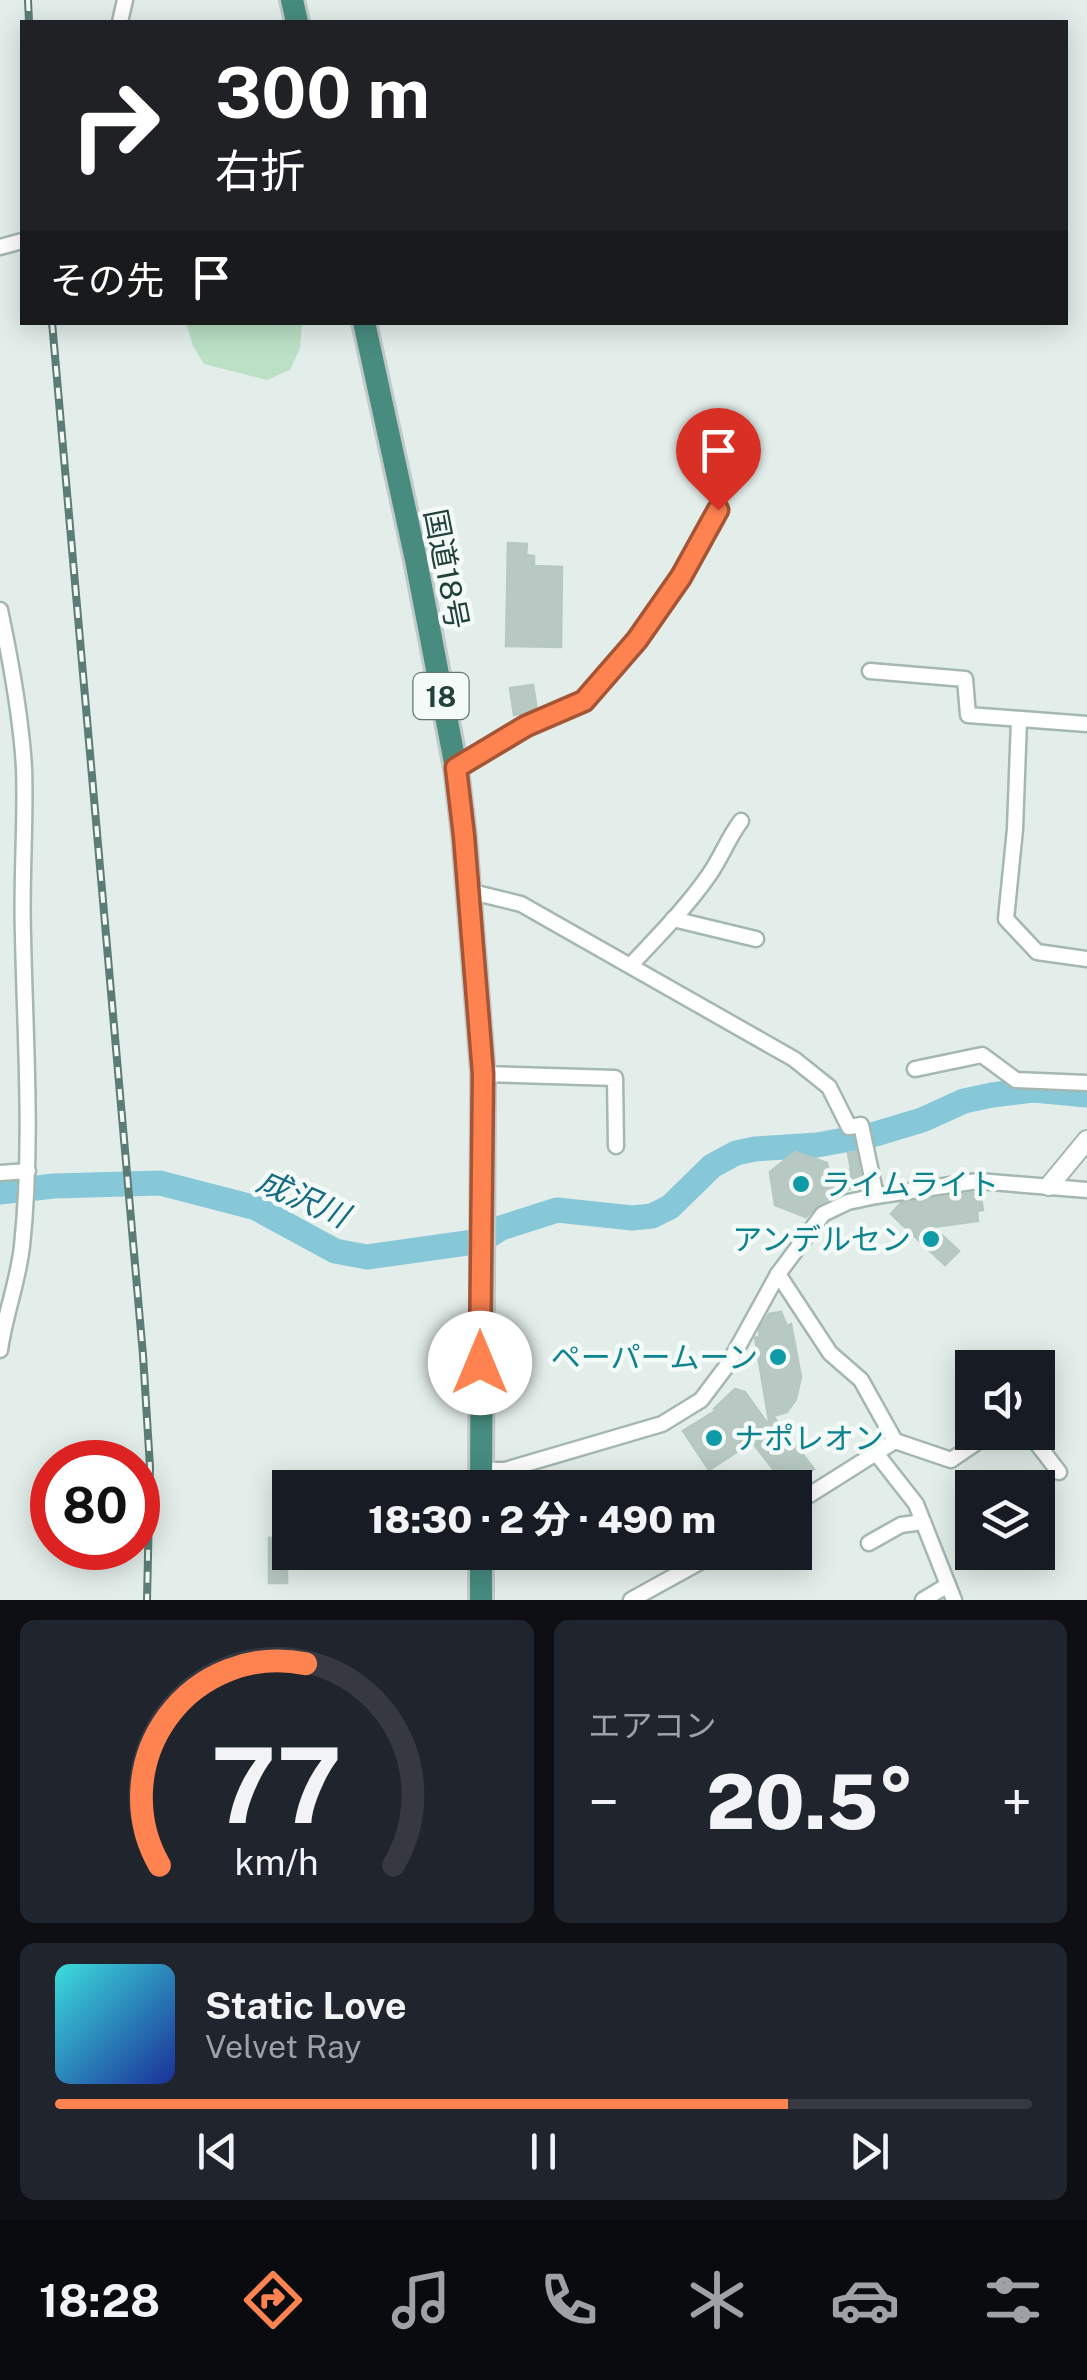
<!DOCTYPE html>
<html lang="ja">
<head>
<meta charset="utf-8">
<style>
	:root { --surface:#171b24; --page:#20242c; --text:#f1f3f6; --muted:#9ea1a6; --line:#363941; --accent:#fe8351 }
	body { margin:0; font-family:"Public Sans","Noto Sans JP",sans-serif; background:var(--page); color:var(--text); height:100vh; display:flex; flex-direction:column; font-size:38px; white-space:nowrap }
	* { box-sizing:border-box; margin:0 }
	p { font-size:32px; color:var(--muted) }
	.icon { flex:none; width:55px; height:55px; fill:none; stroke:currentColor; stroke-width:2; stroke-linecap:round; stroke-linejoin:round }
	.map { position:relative; height:1600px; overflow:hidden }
	.panel { display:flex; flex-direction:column; gap:20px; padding:20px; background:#0d0f14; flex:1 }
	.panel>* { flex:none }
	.banner { position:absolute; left:20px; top:20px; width:1048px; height:305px; border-radius:0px; box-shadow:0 5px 25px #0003; background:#202124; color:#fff; overflow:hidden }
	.buttons { position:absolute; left:955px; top:1350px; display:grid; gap:20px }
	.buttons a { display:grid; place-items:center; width:100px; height:100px; border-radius:0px; background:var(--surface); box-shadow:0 5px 25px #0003; font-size:50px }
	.speed { position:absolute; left:30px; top:1440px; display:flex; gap:20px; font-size:50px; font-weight:700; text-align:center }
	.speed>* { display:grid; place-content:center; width:130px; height:130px; border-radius:50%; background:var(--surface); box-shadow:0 5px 25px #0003; line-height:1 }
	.speed .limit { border:15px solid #d22; background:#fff; color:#111 }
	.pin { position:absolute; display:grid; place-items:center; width:85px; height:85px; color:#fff; margin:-102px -42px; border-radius:50% 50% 50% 0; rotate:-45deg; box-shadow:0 0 10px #0007 }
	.pin .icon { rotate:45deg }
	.me { position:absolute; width:110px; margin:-55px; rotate:0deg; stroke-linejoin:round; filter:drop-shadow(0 0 8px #0008) }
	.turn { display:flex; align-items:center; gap:35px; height:210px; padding:0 30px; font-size:45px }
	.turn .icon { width:130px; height:130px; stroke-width:2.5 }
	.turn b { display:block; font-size:70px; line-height:85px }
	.then { display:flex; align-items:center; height:95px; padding:0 30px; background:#0003; gap:20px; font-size:38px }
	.big { font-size:75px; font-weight:800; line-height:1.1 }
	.panel .tile { flex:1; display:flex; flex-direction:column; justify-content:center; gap:15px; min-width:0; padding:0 35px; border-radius:15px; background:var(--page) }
	.panel .dial { align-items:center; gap:0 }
	.dial svg { height:260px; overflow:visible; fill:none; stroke:var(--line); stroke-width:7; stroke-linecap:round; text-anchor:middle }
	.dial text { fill:var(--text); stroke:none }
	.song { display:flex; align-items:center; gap:30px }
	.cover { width:120px; height:120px; border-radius:15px; background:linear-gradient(135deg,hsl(180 70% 55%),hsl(230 70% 35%)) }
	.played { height:10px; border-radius:5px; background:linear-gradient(90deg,var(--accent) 75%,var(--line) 75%) }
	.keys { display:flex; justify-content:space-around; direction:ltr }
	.heat { display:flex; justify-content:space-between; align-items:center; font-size:55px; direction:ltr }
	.panel .tiles { flex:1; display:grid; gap:20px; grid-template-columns:1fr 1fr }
	.tile:last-child { grid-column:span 2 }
	.trip { position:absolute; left:272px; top:1470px; width:540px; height:100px; border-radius:0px; background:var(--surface); box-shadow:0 5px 25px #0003; font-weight:800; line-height:100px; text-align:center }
	.menu { display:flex; height:160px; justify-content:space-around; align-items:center; background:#090b0e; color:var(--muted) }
	.menu .icon { width:70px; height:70px }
	.menu .current { color:var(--accent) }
	.menu b { font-size:45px; color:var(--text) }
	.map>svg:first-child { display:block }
	.green { fill:#bae1c6 }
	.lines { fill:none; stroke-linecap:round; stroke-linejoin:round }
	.river { stroke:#86c8d8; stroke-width:25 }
	.building { fill:#b8c9c3; stroke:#b5c8c1; stroke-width:2.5 }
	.minor-casing { stroke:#a5b7b2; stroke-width:19 }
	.tertiary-casing { stroke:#a5b7b2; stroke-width:22 }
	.trunk-casing { stroke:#c1cac8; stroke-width:28 }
	.minor { stroke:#fff; stroke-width:14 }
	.tertiary { stroke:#fff; stroke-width:18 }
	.trunk { stroke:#478c7f; stroke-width:22 }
	.rail-casing { stroke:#5b7d75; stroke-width:8 }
	.rail { stroke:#f4faf7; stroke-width:4; stroke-dasharray:11; stroke-linecap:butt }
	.route-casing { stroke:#a55535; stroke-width:25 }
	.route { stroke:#fe8351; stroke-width:18 }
	.culture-dot { fill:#0f9aa8; stroke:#f4faf7; stroke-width:4 }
	.labels { text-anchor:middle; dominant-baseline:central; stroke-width:9; stroke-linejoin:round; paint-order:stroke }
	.shield { fill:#f4faf7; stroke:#607873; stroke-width:2.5 }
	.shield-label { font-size:28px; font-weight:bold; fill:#21413a }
	.street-label { font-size:30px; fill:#21413a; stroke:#f4faf7 }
	.culture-label { font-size:30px; fill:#0d838f; stroke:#f4faf7; text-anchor:start }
	.water-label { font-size:32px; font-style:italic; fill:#156c83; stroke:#f4faf7 }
</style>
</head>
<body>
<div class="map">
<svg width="1087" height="1600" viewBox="0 0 1087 1600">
	<rect width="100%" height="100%" fill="#e3eeea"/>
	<polygon class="green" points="186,323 302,323 300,348 290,370 267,380 204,364 193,346"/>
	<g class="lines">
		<polyline class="river" points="0,1192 54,1186 160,1183 256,1208 335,1251 367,1257 481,1241 501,1228 557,1210 632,1218 652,1216 670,1207 712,1166 736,1153 755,1149 817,1145 872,1135 922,1120 964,1101 992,1095 1033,1090 1087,1095"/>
	</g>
	<g class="building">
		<polygon points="508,543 527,544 526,555 534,556 534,566 562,567 561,647 506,646"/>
		<polygon points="533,685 537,710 514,715 510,688"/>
		<polygon points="795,1152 827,1163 829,1173 851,1170 848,1153 856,1152 863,1187 832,1192 832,1197 818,1205 806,1217 775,1205 770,1172"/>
		<polygon points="980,1192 983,1210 977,1211 978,1221 933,1227 959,1251 945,1265 891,1214 901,1203"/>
		<polygon points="781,1312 787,1326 791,1324 801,1377 796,1399 787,1412 773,1416 814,1469 788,1488 752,1442 709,1470 683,1431 715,1411 714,1409 735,1389 745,1392 770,1427 755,1338 760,1336 759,1330 769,1314"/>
		<polygon points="287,1537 287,1583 269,1583 269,1538"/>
	</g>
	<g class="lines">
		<defs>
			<g id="minor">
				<polyline points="120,22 125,0"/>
				<polyline points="0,247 22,241"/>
				<path d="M0,610C11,662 21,715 24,768C26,824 21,879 23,935C25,1039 33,1142 22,1246C18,1282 5,1314 0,1350"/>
				<polyline points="870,671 965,679 968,715 1087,724"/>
				<polyline points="1019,720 1015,829 1006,919 1037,952 1087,959"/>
				<polyline points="456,768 526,726 584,701 637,640 681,577 717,510"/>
				<polyline points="468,891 521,904 794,1059 829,1087 849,1127 861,1125 876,1196"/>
				<polyline points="673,919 756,939"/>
				<path d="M631,965C658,936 686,908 709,875C721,858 728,838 741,821"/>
				<polyline points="915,1069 982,1055 1016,1080 1087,1083"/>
				<polyline points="483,1074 615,1078 616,1146"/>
				<polyline points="0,1173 28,1171"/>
				<polyline points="778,1274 830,1353 861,1380 895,1441 951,1460 992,1432"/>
				<polyline points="1028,1432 1059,1472"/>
				<polyline points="876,1453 916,1504 954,1600"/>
				<polyline points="481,1470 505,1470 662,1424 701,1400 729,1363 778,1274 823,1214 848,1202 876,1196 978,1181 1087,1190"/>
				<polyline points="795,1504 895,1441"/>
				<polyline points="869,1543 901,1525 923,1522"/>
				<polyline points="631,1600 718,1552"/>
				<polyline points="923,1600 948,1585"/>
			</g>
			<polyline id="tertiary" points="1049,1186 1087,1140"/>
			<g id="trunk">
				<polyline points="292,0 297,22"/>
				<polyline points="364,322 416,560 456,768 464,836 483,1074 481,1488"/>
				<polyline points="481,1552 481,1600"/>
			</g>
		</defs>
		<use href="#minor" class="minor-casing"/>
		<use href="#tertiary" class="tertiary-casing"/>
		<use href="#trunk" class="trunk-casing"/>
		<use href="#minor" class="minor"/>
		<use href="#tertiary" class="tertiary"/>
		<use href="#trunk" class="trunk"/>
		<defs>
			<g id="rail">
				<polyline points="28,0 29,22"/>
				<polyline points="52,322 143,1355 150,1467 147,1600"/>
			</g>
		</defs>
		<use href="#rail" class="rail-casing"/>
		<use href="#rail" class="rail"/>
	</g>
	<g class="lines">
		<defs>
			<polyline id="route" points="480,1363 483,1074 464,836 456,768 526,726 584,701 637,640 681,577 718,510"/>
		</defs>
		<use href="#route" class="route-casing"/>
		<use href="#route" class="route"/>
	</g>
	<g class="culture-dot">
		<circle cx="801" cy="1184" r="10"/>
		<circle cx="931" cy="1239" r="10"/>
		<circle cx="778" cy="1357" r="10"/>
		<circle cx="714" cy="1438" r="10"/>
	</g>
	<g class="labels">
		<rect class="shield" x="413.5" y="673" width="55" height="46" rx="8"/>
		<g class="shield-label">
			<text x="441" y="696">18</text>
		</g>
		<g class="street-label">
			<text transform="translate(447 569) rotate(79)">国道18号</text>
		</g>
		<g class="culture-label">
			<text x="821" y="1184">ライムライト</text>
			<text x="911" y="1239" text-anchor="end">アンデルセン</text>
			<text x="758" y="1357" text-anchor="end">ペーパームーン</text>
			<text x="734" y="1438">ナポレオン</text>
		</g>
		<g class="water-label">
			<text transform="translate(303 1198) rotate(24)">成沢川</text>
		</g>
	</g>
</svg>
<div class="buttons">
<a><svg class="icon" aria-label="sound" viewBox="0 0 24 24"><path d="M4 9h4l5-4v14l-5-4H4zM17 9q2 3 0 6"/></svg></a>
<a><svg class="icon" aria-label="layers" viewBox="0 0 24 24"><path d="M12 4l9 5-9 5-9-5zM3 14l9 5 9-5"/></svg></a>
</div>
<div class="speed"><div class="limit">80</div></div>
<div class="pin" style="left:718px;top:510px;background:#d93025"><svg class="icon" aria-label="arrive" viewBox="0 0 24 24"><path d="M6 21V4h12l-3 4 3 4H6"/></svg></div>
<svg class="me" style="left:480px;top:1363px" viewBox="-20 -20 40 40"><circle r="19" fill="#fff"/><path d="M0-13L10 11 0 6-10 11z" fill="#fe8351"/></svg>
<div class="trip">18:30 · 2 分 · 490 m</div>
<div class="banner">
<div class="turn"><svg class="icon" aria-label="right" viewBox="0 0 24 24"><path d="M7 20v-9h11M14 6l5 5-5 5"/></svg><div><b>300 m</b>右折</div></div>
<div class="then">その先<svg class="icon" aria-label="arrive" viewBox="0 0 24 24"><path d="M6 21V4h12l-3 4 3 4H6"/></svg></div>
</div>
</div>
<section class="panel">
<div class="tiles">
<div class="tile dial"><svg viewBox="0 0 100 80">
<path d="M14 69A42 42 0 1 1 86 69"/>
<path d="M14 69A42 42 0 0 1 59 7" stroke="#fe8351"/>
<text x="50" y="56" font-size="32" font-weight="700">77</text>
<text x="50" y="72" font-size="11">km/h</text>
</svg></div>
<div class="tile"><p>エアコン</p>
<div class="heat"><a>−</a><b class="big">20.5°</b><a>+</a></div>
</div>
<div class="tile">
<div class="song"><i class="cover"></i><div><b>Static Love</b><p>Velvet Ray</p></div></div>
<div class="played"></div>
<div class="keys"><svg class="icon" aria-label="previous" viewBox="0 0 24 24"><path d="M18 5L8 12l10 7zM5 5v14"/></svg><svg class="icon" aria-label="pause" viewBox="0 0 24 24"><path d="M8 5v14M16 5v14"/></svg><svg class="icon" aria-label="next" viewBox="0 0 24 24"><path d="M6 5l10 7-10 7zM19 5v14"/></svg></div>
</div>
</div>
</section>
<nav class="menu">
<b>18:28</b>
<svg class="icon current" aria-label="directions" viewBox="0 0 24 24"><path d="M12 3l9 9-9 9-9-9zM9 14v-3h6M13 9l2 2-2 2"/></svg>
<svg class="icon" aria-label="music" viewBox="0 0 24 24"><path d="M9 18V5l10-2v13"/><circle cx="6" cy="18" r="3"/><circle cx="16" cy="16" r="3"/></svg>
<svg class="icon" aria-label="phone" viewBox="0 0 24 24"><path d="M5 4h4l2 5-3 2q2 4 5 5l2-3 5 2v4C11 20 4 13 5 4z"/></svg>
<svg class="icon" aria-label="climate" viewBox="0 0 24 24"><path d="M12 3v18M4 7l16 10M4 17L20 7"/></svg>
<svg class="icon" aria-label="car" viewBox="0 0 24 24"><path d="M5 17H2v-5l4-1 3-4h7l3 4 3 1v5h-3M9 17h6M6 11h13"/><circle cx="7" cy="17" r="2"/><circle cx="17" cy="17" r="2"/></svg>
<svg class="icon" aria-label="filters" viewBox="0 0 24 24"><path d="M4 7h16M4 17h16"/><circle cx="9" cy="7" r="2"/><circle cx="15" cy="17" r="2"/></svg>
</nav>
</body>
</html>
